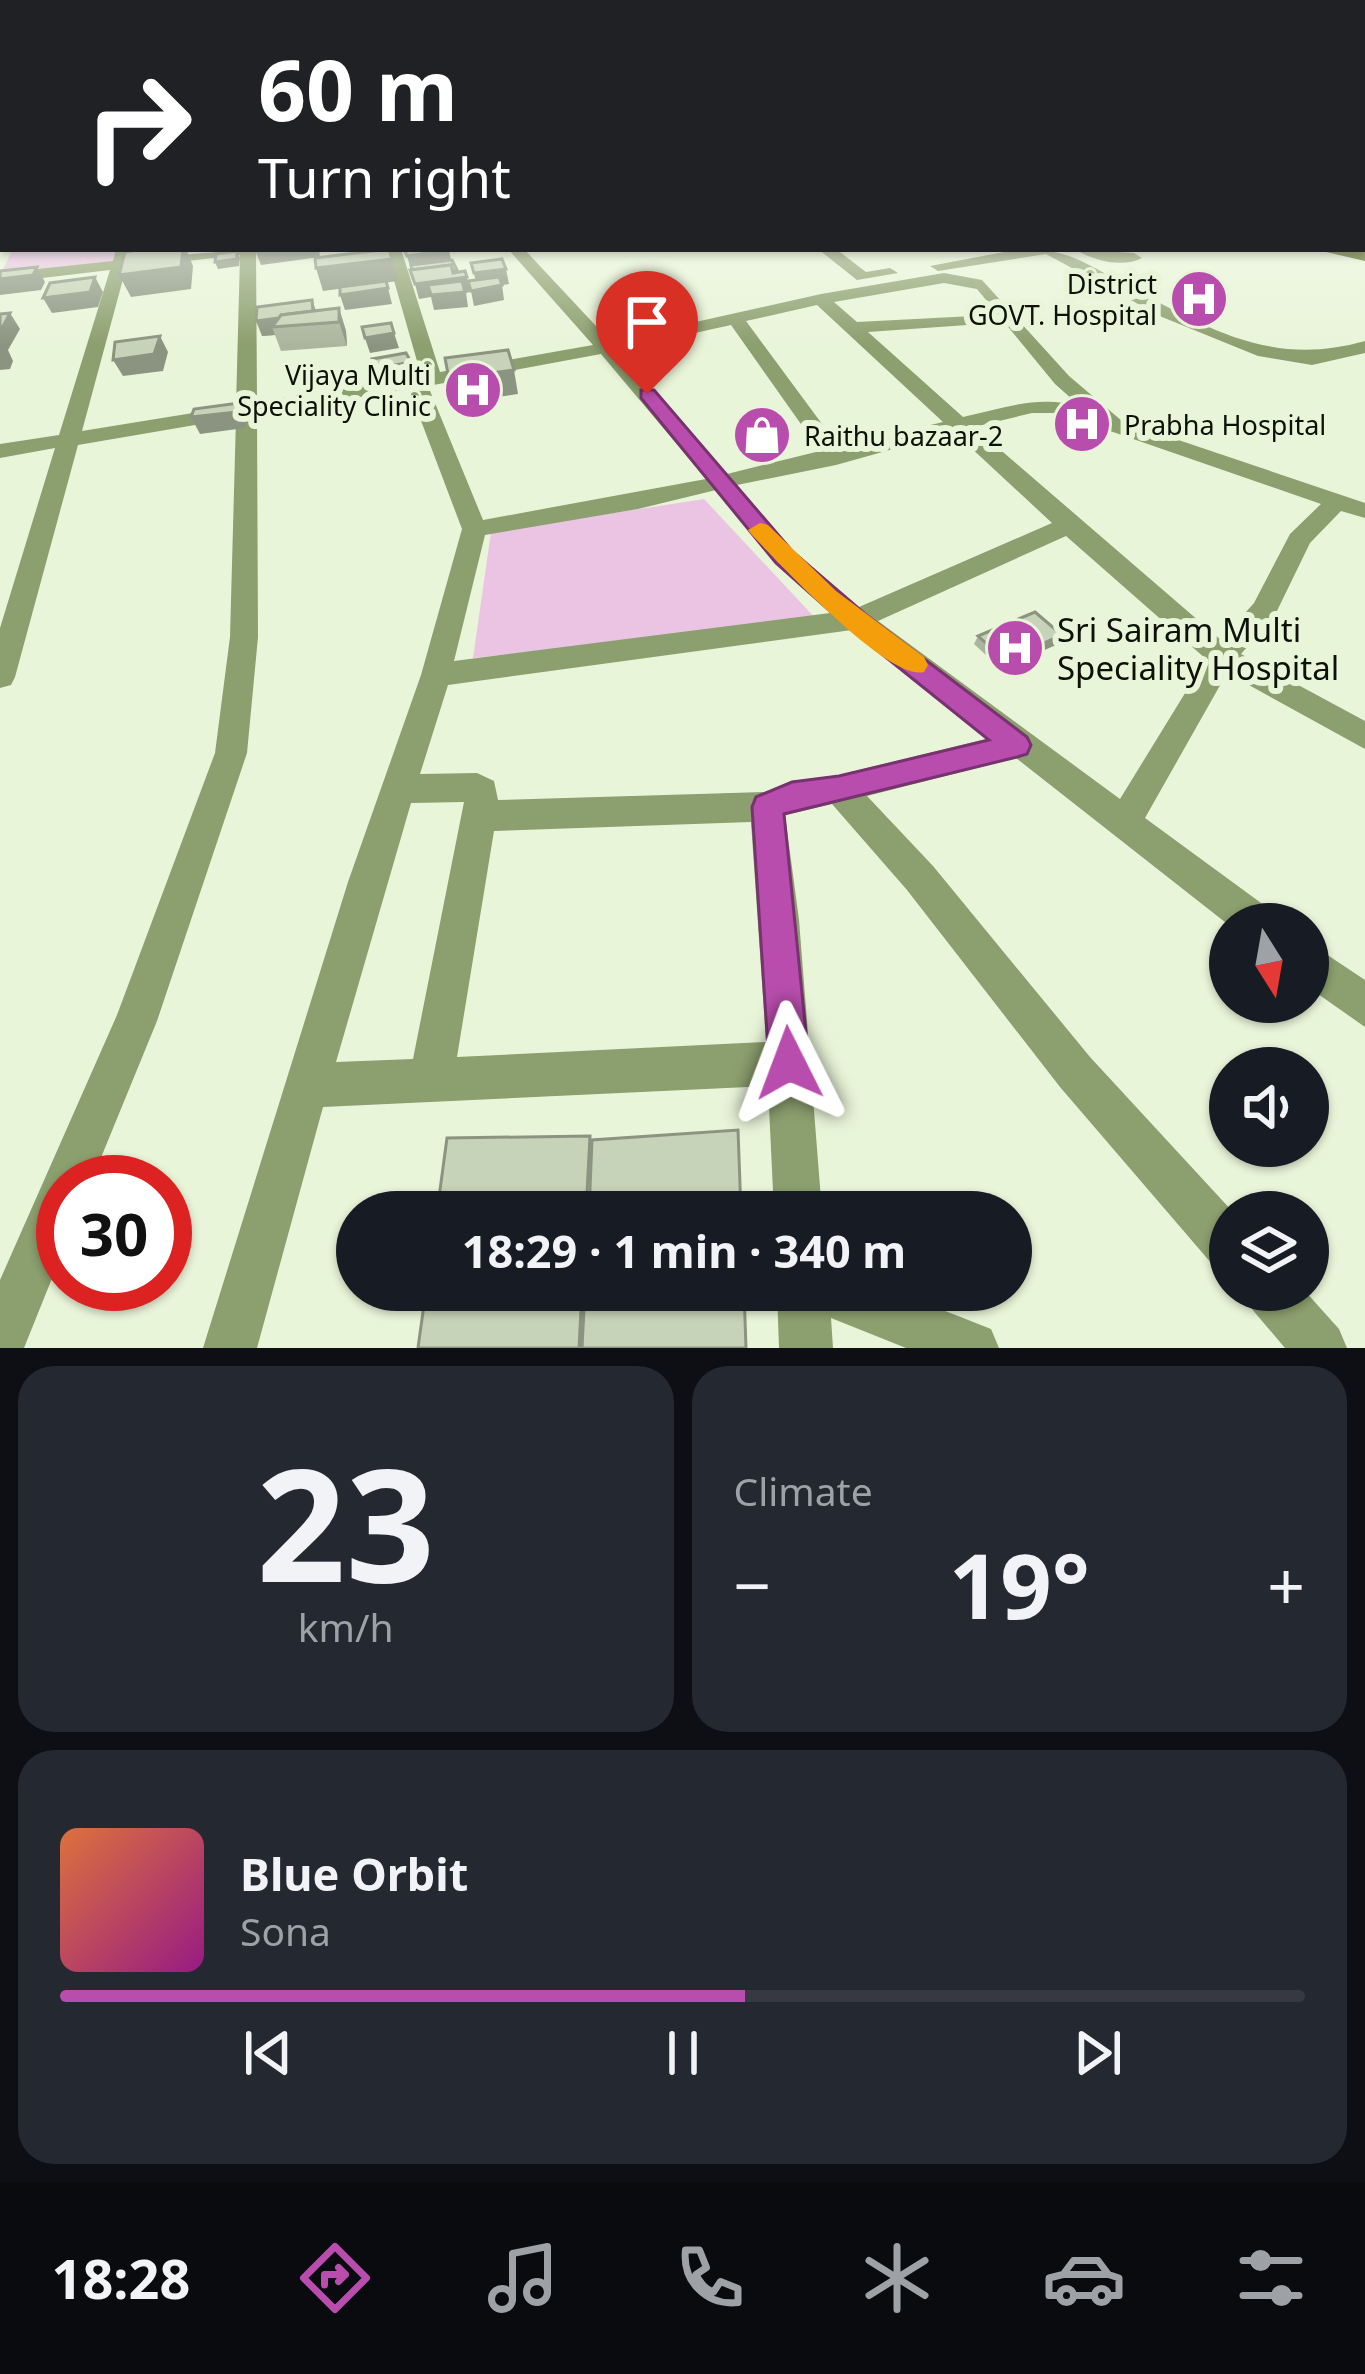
<!DOCTYPE html>
<html lang="en">
<head>
<meta charset="utf-8">
<style>
	:root { --surface:#171b24; --page:#242831; --text:#f1f3f6; --muted:#9ea1a6; --line:#363941; --accent:#b94dad }
	body { margin:0; font-family:"Noto Sans",sans-serif; background:var(--page); color:var(--text); height:100vh; display:flex; flex-direction:column; font-size:45px; white-space:nowrap }
	* { box-sizing:border-box; margin:0 }
	p { font-size:39px; color:var(--muted) }
	.icon { flex:none; width:66px; height:66px; fill:none; stroke:currentColor; stroke-width:2; stroke-linecap:round; stroke-linejoin:round }
	.map { position:relative; height:1348px; overflow:hidden }
	.drawer { display:flex; flex-direction:column; gap:18px; padding:18px; background:#0d0f14; flex:1 }
	.drawer>* { flex:none }
	.guide { position:absolute; left:0px; top:0px; width:1365px; height:252px; box-shadow:0 3px 9px #0004; background:#202124; color:#fff; overflow:hidden }
	.needle { width:78px; rotate:169deg }
	.controls { position:absolute; left:1209px; top:903px; display:grid; gap:24px }
	.controls a { display:grid; place-items:center; width:120px; height:120px; border-radius:50%; background:var(--surface); box-shadow:0 3px 9px #0004; font-size:60px }
	.speed { position:absolute; left:36px; top:1155px; display:flex; gap:24px; font-size:60px; font-weight:700; text-align:center }
	.speed>* { display:grid; place-content:center; width:156px; height:156px; border-radius:50%; background:var(--surface); box-shadow:0 3px 9px #0004; line-height:1 }
	.speed .limit { border:18px solid #d22; background:#fff; color:#111 }
	.pin { position:absolute; display:grid; place-items:center; width:102px; height:102px; color:#fff; margin:-123px -51px; border-radius:50% 50% 50% 0; rotate:-45deg; box-shadow:0 0 12px #0007 }
	.pin .icon { rotate:45deg }
	.me { position:absolute; width:132px; margin:-66px; rotate:357deg; stroke-linejoin:round; filter:drop-shadow(0 0 9px #0008) }
	.turn { display:flex; align-items:center; gap:42px; height:252px; padding:0 60px; font-size:54px }
	.turn .icon { width:156px; height:156px; stroke-width:2.5 }
	.turn b { display:block; font-size:84px; line-height:102px }
	.big { font-size:90px; font-weight:700; line-height:1.1 }
	.drawer .card { flex:1; display:flex; flex-direction:column; justify-content:center; gap:18px; min-width:0; padding:0 42px; border-radius:36px; background:var(--page) }
	.drawer .dial { align-items:center; gap:0 }
	.dial b { font-size:156px; line-height:1 }
	.song { display:flex; align-items:center; gap:36px }
	.cover { width:144px; height:144px; border-radius:18px; background:linear-gradient(135deg,hsl(20 70% 55%),hsl(310 70% 35%)) }
	.played { height:12px; border-radius:6px; background:linear-gradient(90deg,var(--accent) 55%,var(--line) 55%) }
	.keys { display:flex; justify-content:space-around; direction:ltr }
	.heat { display:flex; justify-content:space-between; align-items:center; font-size:66px; direction:ltr }
	.drawer .tiles { flex:1; display:grid; gap:18px; grid-template-columns:1fr 1fr }
	.card:last-child { grid-column:span 2 }
	.trip { position:absolute; left:336px; top:1191px; width:696px; height:120px; border-radius:60px; background:var(--surface); box-shadow:0 3px 9px #0004; font-weight:700; line-height:120px; text-align:center }
	.tab-bar { display:flex; height:192px; justify-content:space-around; align-items:center; background:#090b0e; color:var(--muted) }
	.tab-bar .icon { width:84px; height:84px }
	.tab-bar .selected { color:var(--accent) }
	.tab-bar b { font-size:54px; color:var(--text) }
	.map>svg:first-child { display:block }
	.green { fill:#ebc4e4 }
	.lines { fill:none; stroke-linecap:round; stroke-linejoin:round }
	.minor { fill:#8c9f6e; fill-rule:evenodd }
	.major { fill:#405900; fill-rule:evenodd }
	.wall { fill:#abb59e }
	.shaded-wall { fill:#8b9481 }
	.building { fill:#c7d3b8; stroke:#8b9481; stroke-width:3 }
	.route { fill:#b94dad; stroke:#783270; stroke-width:3 }
	.slow { fill:#f59e0b }
	.labels { text-anchor:middle; dominant-baseline:central; stroke-width:12; stroke-linejoin:round; paint-order:stroke }
	.far-poi-label { font-size:27px; fill:#0e1108; stroke:#e9f5d9; text-anchor:end }
	.poi-label { font-size:33px; fill:#0e1108; stroke:#e9f5d9; text-anchor:start }
</style>
</head>
<body>
<div class="map">
<svg width="1365" height="1348" viewBox="0 0 1365 1348">
	<rect width="100%" height="100%" fill="#e9f5d9"/>
	<g class="green">
		<polygon points="13,249 220,249 0,275"/>
		<polygon points="704,499 817,620 473,658 491,532"/>
	</g>
	<g class="lines">
		<g class="minor">
			<polygon points="0,237 5,249 0,251"/>
			<path d="M116,249H132L129,259L256,249L257,402L421,375L385,249H401L440,372L593,345L508,249H524L610,341L821,294L944,273L982,280L1069,376L1122,421L1365,503V518L1341,511L1310,543L1275,615L1241,654L1365,721V749L1227,673L1145,818L1272,911L1277,924L1230,926L1016,758L867,796L933,866L1090,1057L1233,1212L1230,1271L1212,1264L1060,1087L907,890L832,804L785,815L799,920L822,1212H774L768,1086L323,1107L257,1348H203L348,882L421,675L462,529L409,389L257,415L258,637L247,753L157,1021L91,1182H63V1251L24,1348H0V1280L117,1015L215,753L230,637L236,418L78,445L15,677L11,685L0,688V628L55,448L0,458V444L59,435L110,270L0,283V273L113,261ZM240,255L236,406L82,431L126,268ZM944,283L977,289L1055,384L1081,407C1041,394 1003,408 963,417L868,332L967,325L973,324V316L857,322L834,302ZM817,305L943,422L839,447L746,321ZM731,325L820,451L727,474L618,350ZM601,354L706,479L483,520L428,386ZM1032,413H1058L1321,504L1290,534L1254,603L1221,640L974,427ZM954,432L1052,523L859,607L793,551L737,485L836,465ZM716,490L775,563L830,613L454,661L485,535L638,509ZM1066,536L1206,659L1120,799L878,621ZM852,630L990,738L839,775L792,781L764,792L498,800L494,781L477,773L420,774L448,685ZM464,802L413,1059L336,1062L411,803ZM751,822L766,1042L457,1057L494,831Z"/>
			<polygon points="818,249 836,249 866,272 890,268 898,273 857,280"/>
			<path d="M1020,249C1068,249 1081,261 1123,283C1205,327 1270,368 1365,341V353L1312,365L1258,356L1162,317L1046,254L938,271L930,266Z"/>
			<path d="M1075,249L1134,253L1142,258C1123,268 1093,261 1075,249Z"/>
			<polygon points="1308,942 1365,980 1365,1027 1308,987"/>
			<polygon points="777,1290 892,1290 991,1329 999,1348 906,1348 831,1318 833,1348 779,1348"/>
			<polygon points="1243,1290 1304,1290 1339,1329 1347,1348 1285,1348 1251,1308"/>
		</g>
		<polygon class="major" points="1323,249 1365,251 1365,261 1326,252"/>
	</g>
	<g class="wall">
		<polygon points="605,298 630,303 630,308 664,335 634,341 627,335 626,325 620,318 619,313 614,314 606,305"/>
		<polygon points="257,307 316,311 339,308 346,331 347,346 281,351 275,335 262,336"/>
		<polygon points="978,636 1058,644 1001,669 974,644"/>
	</g>
	<g class="shaded-wall">
		<polygon points="183,249 186,249 193,266 191,289 131,297 119,275"/>
		<polygon points="266,249 319,249 320,257 261,265 255,250"/>
		<polygon points="449,250 452,264 411,270 407,256"/>
		<polygon points="237,251 240,258 239,266 218,269 215,262"/>
		<polygon points="392,259 398,281 323,291 316,268"/>
		<polygon points="37,267 45,282 41,290 0,295 0,279"/>
		<polygon points="506,269 509,284 502,285 504,300 474,306 471,291 477,288 474,273"/>
		<polygon points="95,277 103,292 98,307 52,313 43,298"/>
		<polygon points="467,277 470,292 466,293 468,307 434,310 431,297 419,299 415,284"/>
		<polygon points="388,288 392,304 345,310 340,295"/>
		<polygon points="312,300 318,316 272,327 275,335 262,336 256,321"/>
		<polygon points="630,303 630,310 614,314 614,306"/>
		<polygon points="339,308 346,331 347,346 339,322"/>
		<polygon points="10,313 20,329 8,350 13,361 10,369 0,370 0,332"/>
		<polygon points="664,320 664,335 634,341 633,326"/>
		<polygon points="394,333 399,348 370,353 365,338"/>
		<polygon points="160,336 168,352 163,371 123,376 113,360"/>
		<polygon points="411,362 413,370 377,377 375,369"/>
		<polygon points="514,370 518,394 455,403 449,379"/>
		<polygon points="239,403 247,420 245,428 200,434 191,417"/>
		<polygon points="1062,635 1058,644 1001,669 1005,660"/>
		<polygon points="582,1290 590,1290 587,1348 579,1348"/>
	</g>
	<g class="building">
		<polygon points="3,183 3,199 0,200 0,184"/>
		<polygon points="146,249 183,249 181,267 119,275 125,252"/>
		<polygon points="389,249 392,259 316,268 315,258"/>
		<polygon points="404,249 449,249 449,250 407,256"/>
		<polygon points="237,251 237,259 215,262 216,254"/>
		<polygon points="502,259 506,269 474,273 471,263"/>
		<polygon points="452,260 457,270 453,271 451,265 412,270 411,265"/>
		<polygon points="451,265 453,273 465,271 467,277 415,284 410,270"/>
		<polygon points="37,267 33,275 0,279 0,271"/>
		<polygon points="95,277 90,292 43,298 50,283"/>
		<polygon points="499,277 502,285 471,291 468,281"/>
		<polygon points="386,281 388,288 340,295 340,287"/>
		<polygon points="462,281 465,292 431,295 428,285"/>
		<polygon points="621,294 630,303 614,306 605,298"/>
		<polygon points="312,300 313,311 281,315 279,318 256,321 257,307"/>
		<polygon points="634,307 644,316 628,319 619,311"/>
		<polygon points="339,308 339,322 272,327 281,315"/>
		<polygon points="10,313 0,332 0,314"/>
		<polygon points="656,313 664,320 633,326 626,319"/>
		<polygon points="391,323 394,333 365,338 362,327"/>
		<polygon points="160,336 154,354 113,360 115,342"/>
		<polygon points="508,350 514,370 449,379 445,358"/>
		<polygon points="406,353 411,362 375,369 372,359"/>
		<polygon points="239,403 237,412 191,417 194,409"/>
		<polygon points="1035,612 1062,635 1005,660 978,636"/>
		<polygon points="738,1130 741,1212 589,1212 592,1140"/>
		<polygon points="590,1136 586,1212 437,1212 447,1138"/>
		<polygon points="426,1290 582,1290 579,1348 418,1348"/>
		<polygon points="585,1290 744,1290 746,1348 582,1348"/>
	</g>
	<linearGradient id="sky" x2="0" y2="1"><stop stop-color="#a9b1e6"/><stop offset="0.46" stop-color="#f5faee"/><stop offset="1" stop-color="#f5faee" stop-opacity="0"/></linearGradient>
	<rect width="1365" height="346" fill="url(#sky)"/>
	<polygon class="route" points="641,390 654,390 793,552 865,614 1027,737 1031,745 1027,754 1017,757 784,814 809,1063 803,1077 789,1083 775,1077 769,1063 752,807 756,797 792,782 839,776 989,740 847,626 776,563 641,398"/>
	<path class="slow" d="M760,523L768,525L836,591L924,657L928,665L924,672C889,682 778,562 752,535L748,530Z"/>
	<defs>
		<symbol id="hospital-disc" viewBox="-11 -11 22 22"><circle r="9.5" fill="#b94dad" stroke="#e9f5d9"/><path d="M-5-5h3v3.5h4V-5h3V5h-3V1.5h-4V5h-3Z" fill="#fff"/></symbol>
		<symbol id="shop-disc" viewBox="-11 -11 22 22"><circle r="9.5" fill="#b94dad" stroke="#e9f5d9"/><path d="M-5-2.5h2.3a2.7 3.5 0 0 1 5.4 0H5L5.5 6h-11ZM-1.5-2.5h3a1.5 2.3 0 0 0-3 0Z" fill="#fff"/></symbol>
	</defs>
	<g fill-rule="evenodd">
		<use href="#hospital-disc" x="1166" y="266" width="66" height="66"/>
		<use href="#hospital-disc" x="440" y="357" width="66" height="66"/>
		<use href="#hospital-disc" x="1049" y="391" width="66" height="66"/>
		<use href="#shop-disc" x="729" y="402" width="66" height="66"/>
		<use href="#hospital-disc" x="982" y="615" width="66" height="66"/>
	</g>
	<g class="labels">
		<g class="far-poi-label">
			<text x="1157" y="283">District<tspan x="1157" dy="31">GOVT. Hospital</tspan></text>
			<text x="431" y="374">Vijaya Multi<tspan x="431" dy="31">Speciality Clinic</tspan></text>
			<text x="1124" y="424" text-anchor="start">Prabha Hospital</text>
			<text x="804" y="435" text-anchor="start">Raithu bazaar-2</text>
		</g>
		<g class="poi-label">
			<text x="1057" y="629">Sri Sairam Multi<tspan x="1057" dy="38">Speciality Hospital</tspan></text>
		</g>
	</g>
</svg>
<div class="controls">
<a><svg class="needle" viewBox="-14 -14 28 28"><path d="M0-13l5 13h-10z" fill="#e53935"/><path d="M0 13l5-13h-10z" fill="#9ea1a6"/></svg></a>
<a><svg class="icon" aria-label="sound" viewBox="0 0 24 24"><path d="M4 9h4l5-4v14l-5-4H4zM17 9q2 3 0 6"/></svg></a>
<a><svg class="icon" aria-label="layers" viewBox="0 0 24 24"><path d="M12 4l9 5-9 5-9-5zM3 14l9 5 9-5"/></svg></a>
</div>
<div class="speed"><div class="limit">30</div></div>
<div class="pin" style="left:647px;top:394px;background:#d93025"><svg class="icon" aria-label="arrive" viewBox="0 0 24 24"><path d="M6 21V4h12l-3 4 3 4H6"/></svg></div>
<svg class="me" style="left:789px;top:1063px" viewBox="-20 -20 40 40"><path d="M0-17L14 15 0 8-14 15z" fill="#b94dad" stroke="#fff" stroke-width="4"/></svg>
<div class="trip">18:29 · 1 min · 340 m</div>
<div class="guide">
<div class="turn"><svg class="icon" aria-label="right" viewBox="0 0 24 24"><path d="M7 20v-9h11M14 6l5 5-5 5"/></svg><div><b>60 m</b>Turn right</div></div>
</div>
</div>
<section class="drawer">
<div class="tiles">
<div class="card dial"><b>23</b><p>km/h</p></div>
<div class="card"><p>Climate</p>
<div class="heat"><a>−</a><b class="big">19°</b><a>+</a></div>
</div>
<div class="card">
<div class="song"><i class="cover"></i><div><b>Blue Orbit</b><p>Sona</p></div></div>
<div class="played"></div>
<div class="keys"><svg class="icon" aria-label="previous" viewBox="0 0 24 24"><path d="M18 5L8 12l10 7zM5 5v14"/></svg><svg class="icon" aria-label="pause" viewBox="0 0 24 24"><path d="M8 5v14M16 5v14"/></svg><svg class="icon" aria-label="next" viewBox="0 0 24 24"><path d="M6 5l10 7-10 7zM19 5v14"/></svg></div>
</div>
</div>
</section>
<nav class="tab-bar">
<b>18:28</b>
<svg class="icon selected" aria-label="directions" viewBox="0 0 24 24"><path d="M12 3l9 9-9 9-9-9zM9 14v-3h6M13 9l2 2-2 2"/></svg>
<svg class="icon" aria-label="music" viewBox="0 0 24 24"><path d="M9 18V5l10-2v13"/><circle cx="6" cy="18" r="3"/><circle cx="16" cy="16" r="3"/></svg>
<svg class="icon" aria-label="phone" viewBox="0 0 24 24"><path d="M5 4h4l2 5-3 2q2 4 5 5l2-3 5 2v4C11 20 4 13 5 4z"/></svg>
<svg class="icon" aria-label="climate" viewBox="0 0 24 24"><path d="M12 3v18M4 7l16 10M4 17L20 7"/></svg>
<svg class="icon" aria-label="car" viewBox="0 0 24 24"><path d="M5 17H2v-5l4-1 3-4h7l3 4 3 1v5h-3M9 17h6M6 11h13"/><circle cx="7" cy="17" r="2"/><circle cx="17" cy="17" r="2"/></svg>
<svg class="icon" aria-label="filters" viewBox="0 0 24 24"><path d="M4 7h16M4 17h16"/><circle cx="9" cy="7" r="2"/><circle cx="15" cy="17" r="2"/></svg>
</nav>
</body>
</html>
